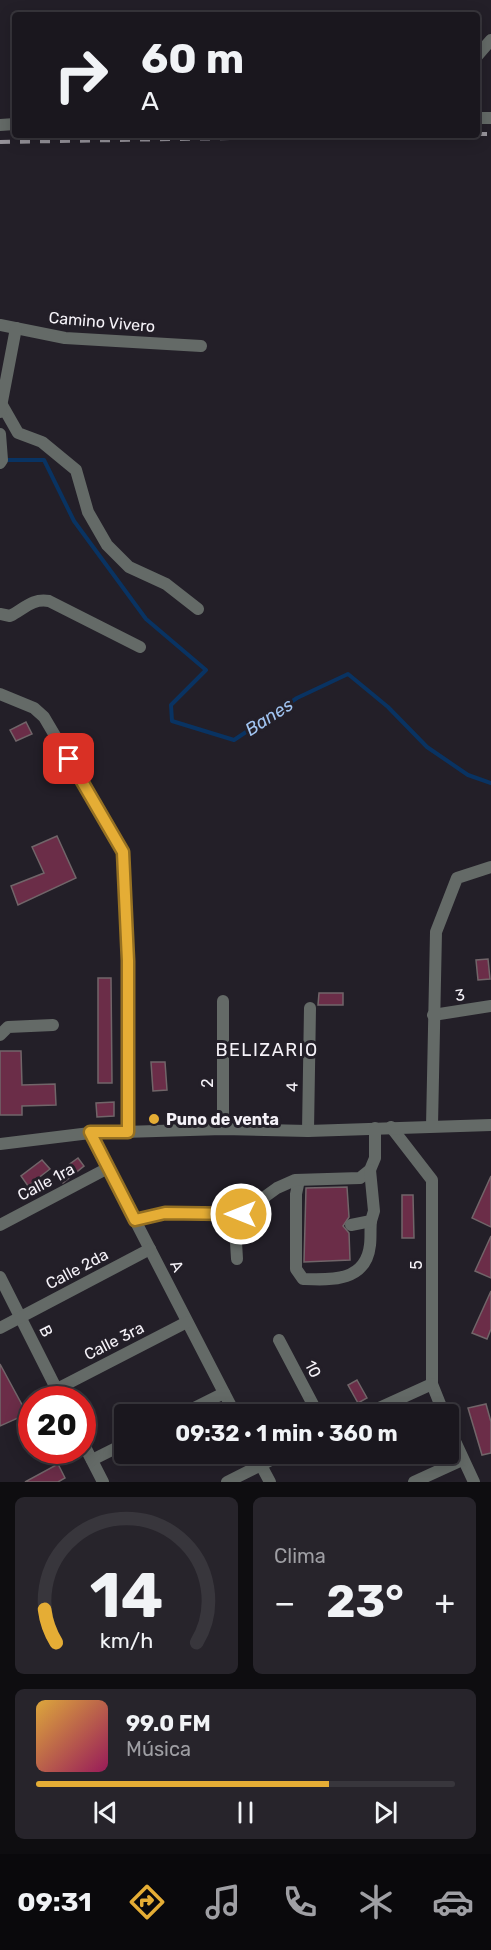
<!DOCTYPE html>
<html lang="es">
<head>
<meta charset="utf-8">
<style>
	:root { --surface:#1a171e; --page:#27242b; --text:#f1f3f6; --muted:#9f9fa4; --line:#38363c; --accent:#e5ad35 }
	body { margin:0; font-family:Rubik,sans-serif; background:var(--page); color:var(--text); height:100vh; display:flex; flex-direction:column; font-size:22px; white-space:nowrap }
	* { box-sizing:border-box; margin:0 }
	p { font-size:20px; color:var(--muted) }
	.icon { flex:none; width:33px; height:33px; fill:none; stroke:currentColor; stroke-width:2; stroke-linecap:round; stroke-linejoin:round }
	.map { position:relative; height:1482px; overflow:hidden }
	.sheet { display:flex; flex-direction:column; gap:15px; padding:15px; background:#0e0d10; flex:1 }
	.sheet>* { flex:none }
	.hud { position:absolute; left:12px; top:12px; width:468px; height:126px; border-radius:6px; box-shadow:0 3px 15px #0003,0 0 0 2px var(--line); background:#1a171e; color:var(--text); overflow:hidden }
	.speed { position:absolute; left:18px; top:1386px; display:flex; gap:12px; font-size:30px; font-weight:700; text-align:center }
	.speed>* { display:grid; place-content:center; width:78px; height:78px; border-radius:50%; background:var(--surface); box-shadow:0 3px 15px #0003,0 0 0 2px var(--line); line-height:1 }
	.speed .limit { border:9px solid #d22; background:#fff; color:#111 }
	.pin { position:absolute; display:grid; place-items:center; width:51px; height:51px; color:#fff; margin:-26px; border-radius:12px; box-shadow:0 3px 9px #0006 }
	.me { position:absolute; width:66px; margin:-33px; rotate:270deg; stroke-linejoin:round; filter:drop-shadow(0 0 4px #0008) }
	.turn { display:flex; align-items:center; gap:21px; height:126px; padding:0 30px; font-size:27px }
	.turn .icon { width:78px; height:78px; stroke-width:2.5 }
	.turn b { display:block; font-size:42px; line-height:51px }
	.big { font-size:45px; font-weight:700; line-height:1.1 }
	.sheet .widget { flex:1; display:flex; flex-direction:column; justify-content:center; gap:9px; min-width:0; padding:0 21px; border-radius:9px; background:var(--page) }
	.sheet .dial { align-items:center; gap:0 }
	.dial svg { height:156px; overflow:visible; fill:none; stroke:var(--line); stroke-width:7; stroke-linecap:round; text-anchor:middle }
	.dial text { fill:var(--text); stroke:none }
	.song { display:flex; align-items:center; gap:18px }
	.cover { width:72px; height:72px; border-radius:9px; background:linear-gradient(135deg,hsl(40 70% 55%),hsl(330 70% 35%)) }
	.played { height:6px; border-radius:3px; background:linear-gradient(90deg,var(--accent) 70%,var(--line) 70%) }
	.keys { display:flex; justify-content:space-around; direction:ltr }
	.heat { display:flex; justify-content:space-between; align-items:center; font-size:33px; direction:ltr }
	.sheet .tiles { flex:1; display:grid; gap:15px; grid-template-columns:1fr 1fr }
	.widget:last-child { grid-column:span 2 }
	.trip { position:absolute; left:114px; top:1404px; width:345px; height:60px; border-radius:6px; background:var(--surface); box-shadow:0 3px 15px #0003,0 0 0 2px var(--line); font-weight:700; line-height:60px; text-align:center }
	.tabs { display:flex; height:96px; justify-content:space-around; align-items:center; background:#0a090c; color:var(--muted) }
	.tabs .icon { width:42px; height:42px }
	.tabs .current { color:var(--accent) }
	.tabs b { font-size:27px; color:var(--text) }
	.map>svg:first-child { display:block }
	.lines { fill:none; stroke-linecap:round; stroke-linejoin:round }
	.stream { stroke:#093362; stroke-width:4 }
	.building { fill:#6b2d48; stroke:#716569; stroke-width:1.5 }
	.minor { stroke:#646a67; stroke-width:12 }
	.rail { stroke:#97949b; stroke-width:4; stroke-dasharray:10 10; stroke-linecap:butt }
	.route-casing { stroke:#957022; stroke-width:15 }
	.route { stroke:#e5ad35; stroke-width:10 }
	.poi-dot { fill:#e5ad35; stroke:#231f28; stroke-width:2 }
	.labels { text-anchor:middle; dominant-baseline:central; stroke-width:6; stroke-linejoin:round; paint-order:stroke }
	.street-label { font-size:16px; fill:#f5f2f8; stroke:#231f28 }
	.poi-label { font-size:16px; font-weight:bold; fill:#f5f2f8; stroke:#231f28; text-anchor:start }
	.water-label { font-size:18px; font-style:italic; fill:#a1c4f1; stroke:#231f28 }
	.neighbourhood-label { font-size:18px; letter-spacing:1.5px; fill:#f5f2f8; stroke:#231f28 }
</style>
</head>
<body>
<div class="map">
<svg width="491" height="1482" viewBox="0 0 491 1482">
	<rect width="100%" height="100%" fill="#231f28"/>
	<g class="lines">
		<polyline class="stream" points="3,460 44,460 74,521 146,619 206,670 171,705 172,721 234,740 297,698 348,674 388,707 427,747 468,775 491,783"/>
	</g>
	<g class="building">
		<polygon points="26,722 32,734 16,741 10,730"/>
		<polygon points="57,836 76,878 18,905 11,886 44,873 32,847"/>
		<polygon points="488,959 490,979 478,980 476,960"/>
		<polygon points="98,978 111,978 112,1083 98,1083"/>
		<polygon points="319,993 343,993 343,1005 318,1005"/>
		<polygon points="0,1051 21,1051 22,1085 55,1084 56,1105 22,1106 22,1115 0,1115"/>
		<polygon points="151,1062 165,1062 167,1090 153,1091"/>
		<polygon points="114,1102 114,1116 97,1117 96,1103"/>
		<polygon points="78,1158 84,1166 63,1183 56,1174"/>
		<polygon points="42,1160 50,1169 28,1186 21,1176"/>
		<polygon points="491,1176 491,1227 472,1218"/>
		<polygon points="347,1187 349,1217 343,1226 349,1233 350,1260 304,1262 306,1188"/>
		<polygon points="402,1195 413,1195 414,1238 402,1238"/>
		<polygon points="491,1236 491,1278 475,1271"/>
		<polygon points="491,1291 491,1329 487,1339 472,1333"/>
		<polygon points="0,1364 27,1414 0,1426"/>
		<polygon points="357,1380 367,1398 358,1403 348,1385"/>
		<polygon points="486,1404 491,1422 491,1453 482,1455 468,1408"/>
		<polygon points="58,1464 65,1478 58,1482 25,1482"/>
	</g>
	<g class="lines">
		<g class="minor">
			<polyline points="477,56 491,40"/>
			<polyline points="477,118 491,118"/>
			<polyline points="0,125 15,124"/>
			<polyline points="0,325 65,338 201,346"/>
			<polyline points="2,405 18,433 42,442 76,470 88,512 107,545 129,567 166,584 198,609"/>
			<polyline points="0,412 16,328"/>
			<polyline points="0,434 2,460 0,463"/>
			<path d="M0,614L10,616C24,609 32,598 49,601L140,647"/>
			<polyline points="0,694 34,708 44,717 123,851 128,961 128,1132"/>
			<polyline points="223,1001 223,1129"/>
			<polyline points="433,1015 491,1006"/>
			<polyline points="0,1035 8,1027 53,1025"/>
			<polyline points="432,1126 436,932 457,878 491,867"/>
			<polyline points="391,1127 432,1180 432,1384 444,1414"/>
			<polyline points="308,1131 310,1008"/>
			<polyline points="90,1133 235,1414"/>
			<polyline points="0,1144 90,1133 223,1129 308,1131 491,1125"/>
			<path d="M299,1180L296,1194V1269L303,1279C331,1280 366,1282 370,1245C371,1237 370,1229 371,1221"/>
			<polyline points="224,1214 235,1225 237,1259"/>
			<polyline points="135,1220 165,1213 241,1214 277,1188 295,1180 360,1178 370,1170 375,1158 375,1128"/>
			<polyline points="0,1225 108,1168"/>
			<polyline points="351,1225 371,1221 374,1211 370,1170"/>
			<polyline points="0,1277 62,1400"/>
			<polyline points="0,1328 150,1249"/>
			<polyline points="279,1340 318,1414"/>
			<polyline points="57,1389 187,1322"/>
			<polyline points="182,1414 224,1393"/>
			<polyline points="366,1414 432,1384"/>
			<polyline points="448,1426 474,1482"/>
			<polyline points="82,1441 103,1482"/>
			<polyline points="255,1454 270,1482"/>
			<polyline points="92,1460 124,1444"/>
			<polyline points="227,1482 283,1454"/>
			<polyline points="414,1482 462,1460"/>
		</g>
		<g class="rail">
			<polyline points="477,134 491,134"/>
			<polyline points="0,142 412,135"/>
		</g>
	</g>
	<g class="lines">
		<defs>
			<polyline id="route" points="69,759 123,852 128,961 128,1132 90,1132 135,1220 165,1213 241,1214"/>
		</defs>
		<use href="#route" class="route-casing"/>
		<use href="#route" class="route"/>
	</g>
	<circle class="poi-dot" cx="154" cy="1119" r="6"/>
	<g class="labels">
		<g class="street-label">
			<text transform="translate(102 322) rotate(5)">Camino Vivero</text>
			<text transform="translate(460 995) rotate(-9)">3</text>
			<text transform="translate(207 1083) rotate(-90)">2</text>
			<text transform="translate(292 1087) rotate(-89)">4</text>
			<text transform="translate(46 1182) rotate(-28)">Calle 1ra</text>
			<text transform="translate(416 1265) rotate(-90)">5</text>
			<text transform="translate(177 1266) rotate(63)">A</text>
			<text transform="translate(77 1269) rotate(-28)">Calle 2da</text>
			<text transform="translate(46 1331) rotate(63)">B</text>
			<text transform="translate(114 1341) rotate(-27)">Calle 3ra</text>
			<text transform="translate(313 1369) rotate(63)">10</text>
		</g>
		<g class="poi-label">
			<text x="166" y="1119">Puno de venta</text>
		</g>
		<g class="water-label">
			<text transform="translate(269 717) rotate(-33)">Banes</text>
		</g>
		<g class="neighbourhood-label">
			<text x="267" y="1050">BELIZARIO</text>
		</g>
	</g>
</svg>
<div class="speed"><div class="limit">20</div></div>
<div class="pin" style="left:69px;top:759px;background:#d93025"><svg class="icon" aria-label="arrive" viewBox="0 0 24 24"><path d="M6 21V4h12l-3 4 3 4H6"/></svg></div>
<svg class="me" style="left:241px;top:1214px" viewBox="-20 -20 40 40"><circle r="17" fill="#e5ad35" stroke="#fff" stroke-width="3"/><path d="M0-11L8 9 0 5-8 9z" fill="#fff"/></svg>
<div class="trip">09:32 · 1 min · 360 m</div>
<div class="hud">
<div class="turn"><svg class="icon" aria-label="right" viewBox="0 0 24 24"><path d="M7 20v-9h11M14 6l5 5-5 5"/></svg><div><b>60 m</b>A</div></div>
</div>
</div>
<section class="sheet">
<div class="tiles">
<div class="widget dial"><svg viewBox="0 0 100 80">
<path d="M14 69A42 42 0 1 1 86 69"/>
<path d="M14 69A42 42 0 0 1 8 52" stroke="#e5ad35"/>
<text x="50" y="56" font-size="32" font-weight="700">14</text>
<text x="50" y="72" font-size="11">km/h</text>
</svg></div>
<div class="widget"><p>Clima</p>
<div class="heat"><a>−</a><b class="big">23°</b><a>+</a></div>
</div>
<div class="widget">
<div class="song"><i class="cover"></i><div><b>99.0 FM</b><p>Música</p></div></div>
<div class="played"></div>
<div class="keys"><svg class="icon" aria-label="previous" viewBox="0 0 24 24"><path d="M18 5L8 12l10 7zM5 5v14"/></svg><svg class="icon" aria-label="pause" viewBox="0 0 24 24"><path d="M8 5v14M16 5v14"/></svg><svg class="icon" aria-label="next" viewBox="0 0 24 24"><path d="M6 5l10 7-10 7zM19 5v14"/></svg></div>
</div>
</div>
</section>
<nav class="tabs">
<b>09:31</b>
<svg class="icon current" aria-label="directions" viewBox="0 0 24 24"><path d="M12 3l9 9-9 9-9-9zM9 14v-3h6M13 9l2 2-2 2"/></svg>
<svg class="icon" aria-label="music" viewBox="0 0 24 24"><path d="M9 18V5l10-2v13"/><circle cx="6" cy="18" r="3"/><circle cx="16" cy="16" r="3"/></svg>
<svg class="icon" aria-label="phone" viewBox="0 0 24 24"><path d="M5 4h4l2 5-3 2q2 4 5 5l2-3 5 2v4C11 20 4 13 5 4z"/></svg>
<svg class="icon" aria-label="climate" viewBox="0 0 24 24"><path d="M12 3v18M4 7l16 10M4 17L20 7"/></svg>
<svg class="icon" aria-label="car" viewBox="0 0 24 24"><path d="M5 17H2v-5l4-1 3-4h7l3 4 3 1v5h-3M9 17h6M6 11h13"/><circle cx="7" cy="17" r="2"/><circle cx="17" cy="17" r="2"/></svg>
</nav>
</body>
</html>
